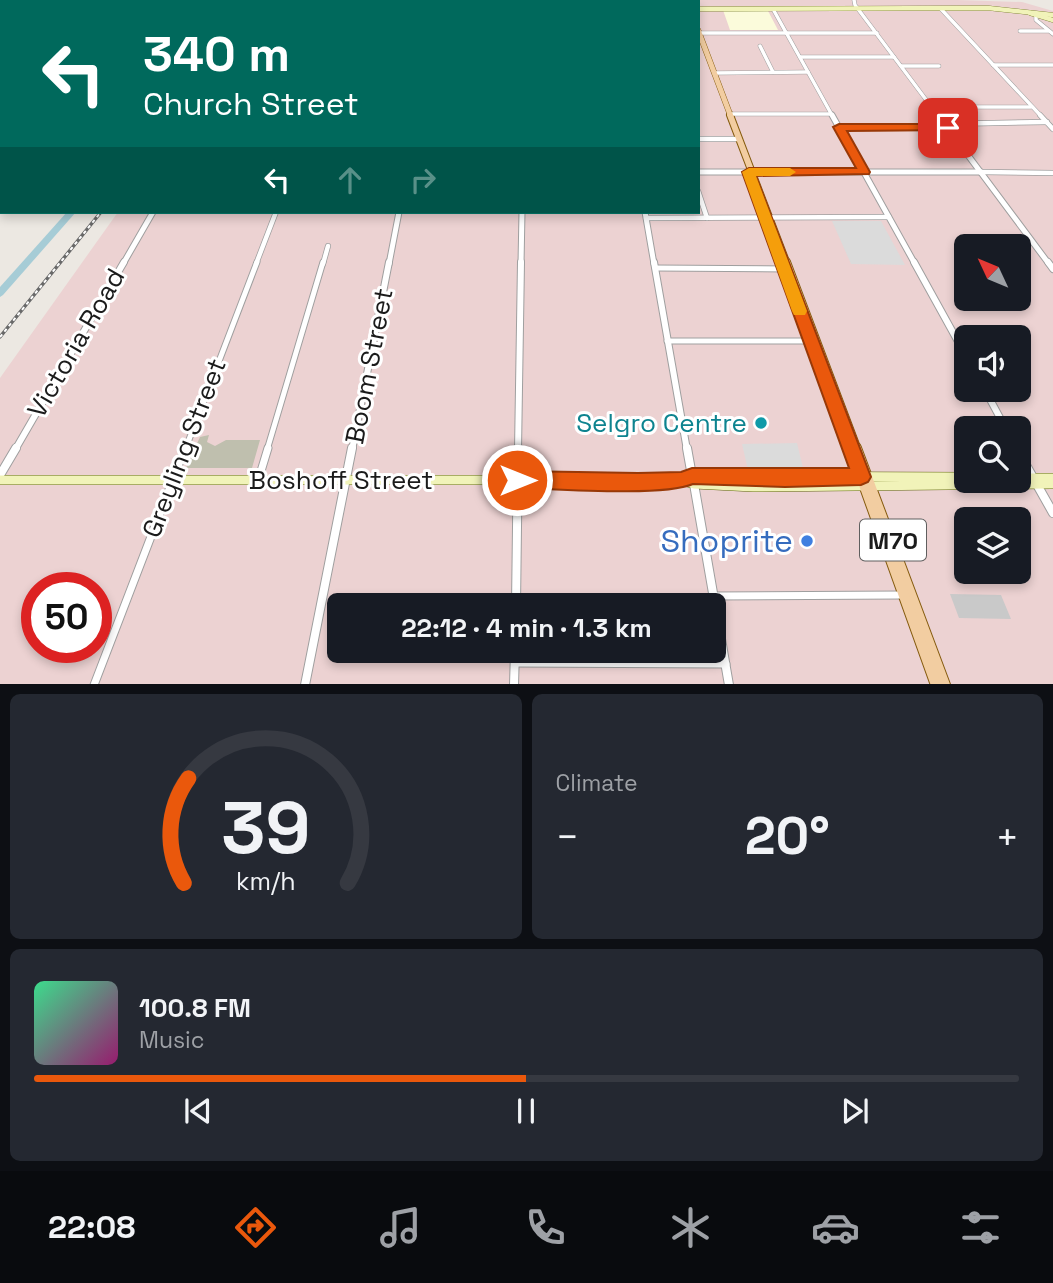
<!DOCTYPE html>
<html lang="en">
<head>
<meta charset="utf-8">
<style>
	:root { --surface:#171b24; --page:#242831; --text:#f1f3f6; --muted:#9ea1a6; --line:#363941; --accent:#ea580c }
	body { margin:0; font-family:"Space Grotesk",sans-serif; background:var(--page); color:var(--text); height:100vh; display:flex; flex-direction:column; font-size:26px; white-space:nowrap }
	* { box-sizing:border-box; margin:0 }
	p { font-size:23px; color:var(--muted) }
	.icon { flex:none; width:38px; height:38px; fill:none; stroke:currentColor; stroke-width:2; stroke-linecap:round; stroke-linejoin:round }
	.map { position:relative; height:684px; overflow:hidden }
	.side { display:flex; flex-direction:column; gap:10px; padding:10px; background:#0d0f14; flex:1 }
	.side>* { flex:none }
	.hud { position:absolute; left:0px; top:0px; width:700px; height:214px; box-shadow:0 4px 10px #0003; background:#00695c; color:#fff; overflow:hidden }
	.needle { width:46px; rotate:314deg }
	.fabs { position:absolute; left:954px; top:234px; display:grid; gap:14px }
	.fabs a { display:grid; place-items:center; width:77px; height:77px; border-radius:10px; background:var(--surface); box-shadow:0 4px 10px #0003; font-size:35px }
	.speed { position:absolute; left:21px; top:572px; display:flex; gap:14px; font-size:35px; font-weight:700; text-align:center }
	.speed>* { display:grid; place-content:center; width:91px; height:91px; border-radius:50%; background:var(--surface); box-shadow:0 4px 10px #0003; line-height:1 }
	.speed .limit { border:10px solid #d22; background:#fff; color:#111 }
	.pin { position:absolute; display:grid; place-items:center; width:60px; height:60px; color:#fff; margin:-30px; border-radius:14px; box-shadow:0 4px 10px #0006 }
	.me { position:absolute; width:77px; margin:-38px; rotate:90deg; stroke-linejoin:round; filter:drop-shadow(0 0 5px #0008) }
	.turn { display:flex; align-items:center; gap:24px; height:147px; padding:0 28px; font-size:32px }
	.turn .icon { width:91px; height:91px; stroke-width:2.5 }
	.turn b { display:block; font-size:49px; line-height:60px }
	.lanes { display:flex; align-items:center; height:66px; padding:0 28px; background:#0003; justify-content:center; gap:35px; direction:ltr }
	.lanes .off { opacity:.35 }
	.big { font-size:52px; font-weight:700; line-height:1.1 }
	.side .widget { flex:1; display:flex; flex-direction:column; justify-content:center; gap:10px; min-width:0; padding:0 24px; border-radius:10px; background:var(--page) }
	.side .dial { align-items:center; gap:0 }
	.dial svg { height:182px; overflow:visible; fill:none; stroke:var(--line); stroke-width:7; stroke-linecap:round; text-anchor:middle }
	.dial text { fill:var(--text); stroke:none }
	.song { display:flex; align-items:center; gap:21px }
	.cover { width:84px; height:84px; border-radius:10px; background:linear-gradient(135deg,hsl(150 70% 55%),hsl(320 70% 35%)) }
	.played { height:7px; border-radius:4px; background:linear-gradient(90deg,var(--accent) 50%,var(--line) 50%) }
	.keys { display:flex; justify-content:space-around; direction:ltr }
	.heat { display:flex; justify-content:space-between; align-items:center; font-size:38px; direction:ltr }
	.side .tiles { flex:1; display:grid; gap:10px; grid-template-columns:1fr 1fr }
	.widget:last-child { grid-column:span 2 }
	.trip { position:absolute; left:327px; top:593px; width:399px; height:70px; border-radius:10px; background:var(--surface); box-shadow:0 4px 10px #0003; font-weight:700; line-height:70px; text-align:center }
	.tabs { display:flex; height:112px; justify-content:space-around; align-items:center; background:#090b0e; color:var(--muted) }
	.tabs .icon { width:49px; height:49px }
	.tabs .on { color:var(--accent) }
	.tabs b { font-size:32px; color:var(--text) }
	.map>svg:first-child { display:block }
	.commercial { fill:#ecd2d2; fill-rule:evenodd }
	.education { fill:#fbfbdb }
	.religious { fill:#c9c9c9 }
	.construction { fill:#bfbfae }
	.parking { fill:#dbdbdb }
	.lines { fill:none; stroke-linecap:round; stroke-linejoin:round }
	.river { fill:#a6ccd6; fill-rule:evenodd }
	.minor-far3-casing { stroke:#9f9f9f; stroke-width:4.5 }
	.minor-far2-casing { stroke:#9f9f9f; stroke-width:6 }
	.minor-far1-casing { stroke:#9f9f9f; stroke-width:7 }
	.minor-casing { stroke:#9f9f9f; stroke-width:9 }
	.tertiary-far3-casing { stroke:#9f9f9f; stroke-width:4.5 }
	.tertiary-far2-casing { stroke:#9f9f9f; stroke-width:7 }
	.tertiary-far1-casing { stroke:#9f9f9f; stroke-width:8 }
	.tertiary-casing { stroke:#9f9f9f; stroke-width:10 }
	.secondary-far1-casing { stroke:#5f660e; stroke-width:5 }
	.secondary-casing { stroke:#5f660e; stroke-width:10 }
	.primary-far3-casing { stroke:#855b0e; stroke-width:6 }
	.primary-far2-casing { stroke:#855b0e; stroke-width:8 }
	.primary-far1-casing { stroke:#855b0e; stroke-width:10 }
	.primary-casing { stroke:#855b0e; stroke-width:12 }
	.motorway-casing { stroke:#c53469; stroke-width:1 }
	.minor-far3 { stroke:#fff; stroke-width:3.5 }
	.minor-far2 { stroke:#fff; stroke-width:4.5 }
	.minor-far1 { stroke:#fff; stroke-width:5 }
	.minor { stroke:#fff; stroke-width:7 }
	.tertiary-far3 { stroke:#fff; stroke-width:3.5 }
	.tertiary-far2 { stroke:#fff; stroke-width:5 }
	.tertiary-far1 { stroke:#fff; stroke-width:6 }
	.tertiary { stroke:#fff; stroke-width:8 }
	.secondary-far1 { stroke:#f1f3b9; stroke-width:4.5 }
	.secondary { stroke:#f1f3b9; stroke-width:9 }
	.primary-far3 { stroke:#f2cda1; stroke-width:5 }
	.primary-far2 { stroke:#f2cda1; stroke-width:6 }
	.primary-far1 { stroke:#f2cda1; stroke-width:8 }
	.primary { stroke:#f2cda1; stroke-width:10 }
	.motorway { fill:#dd90a0; fill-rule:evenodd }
	.rail-casing { stroke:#696969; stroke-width:3.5 }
	.rail { stroke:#fff; stroke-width:2; stroke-dasharray:3.5; stroke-linecap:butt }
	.route { fill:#ea580c; stroke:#983908; stroke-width:2 }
	.slow { fill:#f59e0b }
	.culture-dot { fill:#0f9aa8; stroke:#fff; stroke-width:2.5 }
	.shop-dot { fill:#3f7fe0; stroke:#fff; stroke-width:2.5 }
	.labels { text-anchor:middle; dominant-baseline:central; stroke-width:6; stroke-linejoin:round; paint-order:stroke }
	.shield { fill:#fff; stroke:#5f5f5f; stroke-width:2 }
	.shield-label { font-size:24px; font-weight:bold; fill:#1b1b1b }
	.street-label { font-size:26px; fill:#1b1b1b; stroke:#fff }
	.culture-label { font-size:26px; fill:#0d838f; stroke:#fff; text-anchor:end }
	.near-shop-label { font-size:32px; fill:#366cbe; stroke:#fff; text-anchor:end }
</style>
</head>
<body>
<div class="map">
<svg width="1053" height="685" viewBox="0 0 1053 685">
	<rect width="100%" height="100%" fill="#ece8e2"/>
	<path class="commercial" d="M438,0H957L1022,2L1053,11V684L0,685V378L118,212H698V2H435ZM966,247H1018V299H966ZM966,338H1018V390H966ZM966,429H1018V481H966ZM966,520H1018V572H966ZM37,588H96V648H37ZM340,606H714V651H340Z"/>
	<polygon class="education" points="767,9 778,30 730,30 723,10"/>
	<polygon class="religious" points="950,594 1001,595 1011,619 959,618"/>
	<polygon class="construction" points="209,435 207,442 215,446 226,440 260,440 252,468 186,468 200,437"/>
	<g class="parking">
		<polygon points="832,221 881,221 905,265 851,264"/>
		<polygon points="797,443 803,468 748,470 742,444"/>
	</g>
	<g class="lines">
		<g class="river">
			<polygon points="432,0 430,2 422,2 424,0"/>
			<polygon points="67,212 76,212 3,295 0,297 0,287"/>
		</g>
		<defs>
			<g id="minor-far3">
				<polyline points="941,9 1042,117"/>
				<polyline points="1040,14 1036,16 1036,20 1053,34"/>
				<polyline points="1020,31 1048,31"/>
				<polyline points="699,33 877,33"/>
				<polyline points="760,46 773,72"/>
				<polyline points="800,57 894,57"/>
				<polyline points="993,65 1053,65"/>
				<polyline points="901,66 939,66"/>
				<polyline points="714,73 808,72"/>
				<polyline points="933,107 1031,107"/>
				<polyline points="729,114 831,114"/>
			</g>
			<g id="minor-far2">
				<polyline points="1040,115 1053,129"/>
				<polyline points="945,124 1047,122"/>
				<polyline points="839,127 948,127"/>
				<polyline points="698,139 738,139"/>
				<polyline points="981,172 1053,173"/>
				<polyline points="698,191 707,218"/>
				<polyline points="646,218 889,217"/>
				<polyline points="256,264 276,212"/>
				<polyline points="323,264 328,246"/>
			</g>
			<g id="minor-far1">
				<polyline points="655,268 788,269"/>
				<polyline points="667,341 815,341"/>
				<polyline points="185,450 257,262"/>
				<polyline points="267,450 323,262"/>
			</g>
			<g id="minor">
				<polyline points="258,481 268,448"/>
				<polyline points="713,596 903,595"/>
				<polyline points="515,663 726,664"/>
				<polyline points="94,685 185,448"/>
			</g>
			<g id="tertiary-far3">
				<polyline points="854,0 855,5 939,117"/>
				<polyline points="773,9 833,117"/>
			</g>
			<g id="tertiary-far2">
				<polyline points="832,115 915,264"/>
				<polyline points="938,115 1049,264"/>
				<polyline points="698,172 981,172"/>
				<polyline points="645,212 654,264"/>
				<polyline points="123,264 153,212"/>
				<polyline points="389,264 399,212"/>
				<polyline points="521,264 522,212"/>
			</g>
			<g id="tertiary-far1">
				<polyline points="654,262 687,450"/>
				<polyline points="914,262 966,356"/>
				<polyline points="1048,262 1053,269"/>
				<polyline points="985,390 1006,429"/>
				<polyline points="15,450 124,262"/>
				<polyline points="352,450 389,262"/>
				<polyline points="518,450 521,262"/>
			</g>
			<g id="tertiary">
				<polyline points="687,448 692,476"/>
				<polyline points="1018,451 1053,513"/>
				<polyline points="0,475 16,448"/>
				<polyline points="694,484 729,685"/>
				<polyline points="516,606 518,448"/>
				<polyline points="305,685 352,448"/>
				<polyline points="514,685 515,651"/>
			</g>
			<g id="secondary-far1">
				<polyline points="698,9 988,8 1053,15"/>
				<polyline points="1030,13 1053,20"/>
			</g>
			<g id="secondary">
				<polyline points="1018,478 1053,478"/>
				<polyline points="0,480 680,480 694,484 753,487 1053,484"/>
				<polyline points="683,480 692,476 966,477"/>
			</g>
			<polyline id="primary-far3" points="698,30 731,117"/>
			<polyline id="primary-far2" points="730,115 787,264"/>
			<polyline id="primary-far1" points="786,262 857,450"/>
			<g id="primary">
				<polyline points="856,448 945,685"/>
				<polyline points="852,451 936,685"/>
			</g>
			<g id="motorway">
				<polygon points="394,0 401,0 399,2 391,2"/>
				<polygon points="409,0 417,0 414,2 406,2"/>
				<rect x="0" y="127" width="2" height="5"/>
			</g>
		</defs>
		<use href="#minor-far3" class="minor-far3-casing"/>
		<use href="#minor-far2" class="minor-far2-casing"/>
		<use href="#minor-far1" class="minor-far1-casing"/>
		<use href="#minor" class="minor-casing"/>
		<use href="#tertiary-far3" class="tertiary-far3-casing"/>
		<use href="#tertiary-far2" class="tertiary-far2-casing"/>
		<use href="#tertiary-far1" class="tertiary-far1-casing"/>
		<use href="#tertiary" class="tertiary-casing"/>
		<use href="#secondary-far1" class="secondary-far1-casing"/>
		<use href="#secondary" class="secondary-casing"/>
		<use href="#primary-far3" class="primary-far3-casing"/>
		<use href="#primary-far2" class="primary-far2-casing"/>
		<use href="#primary-far1" class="primary-far1-casing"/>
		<use href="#primary" class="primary-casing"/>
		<use href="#motorway" class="motorway-casing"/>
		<use href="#minor-far3" class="minor-far3"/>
		<use href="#minor-far2" class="minor-far2"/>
		<use href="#minor-far1" class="minor-far1"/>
		<use href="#minor" class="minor"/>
		<use href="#tertiary-far3" class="tertiary-far3"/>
		<use href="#tertiary-far2" class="tertiary-far2"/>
		<use href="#tertiary-far1" class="tertiary-far1"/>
		<use href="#tertiary" class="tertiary"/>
		<use href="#secondary-far1" class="secondary-far1"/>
		<use href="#secondary" class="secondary"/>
		<use href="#primary-far3" class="primary-far3"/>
		<use href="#primary-far2" class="primary-far2"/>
		<use href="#primary-far1" class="primary-far1"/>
		<use href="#primary" class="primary"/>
		<use href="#motorway" class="motorway"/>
		<defs>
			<g id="rail">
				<polyline points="356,2 361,0"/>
				<polyline points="374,2 378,0"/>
				<polyline points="0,337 101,212"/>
			</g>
		</defs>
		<use href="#rail" class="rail-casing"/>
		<use href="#rail" class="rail"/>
	</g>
	<path class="route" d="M948,124L952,125V130L847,131L870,172L869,174L756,176L871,477L868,482L861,485L785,487L693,484C663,497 555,489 517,488L511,486L508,480L511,474L517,471L638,473L681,472L692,468H849L742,172L749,168H856L833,127L839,124Z"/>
	<polygon class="slow" points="749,168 790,168 796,172 790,176 756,176 807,311 805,315 794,315 792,311 742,172"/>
	<circle class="culture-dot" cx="761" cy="423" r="7"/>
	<circle class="shop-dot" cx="807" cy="541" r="7"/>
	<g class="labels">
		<rect class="shield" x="860" y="519.5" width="66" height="41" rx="5"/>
		<g class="shield-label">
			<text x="893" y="540">M70</text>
		</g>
		<g class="street-label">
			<text transform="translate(76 343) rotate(-60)">Victoria Road</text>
			<text transform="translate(369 366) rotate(-79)">Boom Street</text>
			<text transform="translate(184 448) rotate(-69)">Greyling Street</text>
			<text x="341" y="480">Boshoff Street</text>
		</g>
		<g class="culture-label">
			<text x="747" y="423">Selgro Centre</text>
		</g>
		<g class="near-shop-label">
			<text x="793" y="541">Shoprite</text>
		</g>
	</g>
</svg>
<div class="fabs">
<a><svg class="needle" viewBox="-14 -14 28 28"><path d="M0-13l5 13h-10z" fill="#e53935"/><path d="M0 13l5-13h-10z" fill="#9ea1a6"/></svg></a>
<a><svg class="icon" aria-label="sound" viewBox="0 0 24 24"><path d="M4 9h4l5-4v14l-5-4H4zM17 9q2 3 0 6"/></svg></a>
<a><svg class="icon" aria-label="search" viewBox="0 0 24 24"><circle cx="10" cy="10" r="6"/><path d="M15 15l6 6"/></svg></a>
<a><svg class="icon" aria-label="layers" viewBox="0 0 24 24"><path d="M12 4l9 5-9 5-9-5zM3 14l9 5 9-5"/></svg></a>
</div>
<div class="speed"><div class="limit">50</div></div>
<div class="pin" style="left:948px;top:128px;background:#d93025"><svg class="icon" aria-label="arrive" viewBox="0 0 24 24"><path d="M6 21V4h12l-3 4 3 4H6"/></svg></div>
<svg class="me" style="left:517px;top:480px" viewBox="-20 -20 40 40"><circle r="17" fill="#ea580c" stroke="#fff" stroke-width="3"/><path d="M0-11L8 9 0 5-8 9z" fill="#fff"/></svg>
<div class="trip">22:12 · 4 min · 1.3 km</div>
<div class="hud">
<div class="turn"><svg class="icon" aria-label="left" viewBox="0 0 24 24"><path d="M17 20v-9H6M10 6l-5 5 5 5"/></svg><div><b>340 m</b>Church Street</div></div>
<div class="lanes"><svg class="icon" aria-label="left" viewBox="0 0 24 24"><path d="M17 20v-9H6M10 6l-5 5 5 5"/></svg><svg class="icon off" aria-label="ahead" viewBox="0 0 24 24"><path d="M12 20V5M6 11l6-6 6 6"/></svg><svg class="icon off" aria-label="right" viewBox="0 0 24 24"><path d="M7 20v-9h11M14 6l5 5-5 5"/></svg></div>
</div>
</div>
<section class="side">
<div class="tiles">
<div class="widget dial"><svg viewBox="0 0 100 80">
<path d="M14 69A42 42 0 1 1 86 69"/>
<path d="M14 69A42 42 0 0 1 16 23" stroke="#ea580c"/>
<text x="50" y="56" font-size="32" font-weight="700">39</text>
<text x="50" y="72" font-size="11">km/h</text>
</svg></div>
<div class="widget"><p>Climate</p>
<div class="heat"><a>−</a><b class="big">20°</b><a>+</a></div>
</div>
<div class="widget">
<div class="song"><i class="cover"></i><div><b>100.8 FM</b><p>Music</p></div></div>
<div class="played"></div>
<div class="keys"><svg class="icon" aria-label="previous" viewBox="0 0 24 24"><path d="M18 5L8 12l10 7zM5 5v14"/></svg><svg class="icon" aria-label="pause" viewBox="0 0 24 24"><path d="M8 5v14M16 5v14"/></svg><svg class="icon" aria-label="next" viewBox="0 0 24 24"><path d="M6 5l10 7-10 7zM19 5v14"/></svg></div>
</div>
</div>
</section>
<nav class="tabs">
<b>22:08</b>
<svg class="icon on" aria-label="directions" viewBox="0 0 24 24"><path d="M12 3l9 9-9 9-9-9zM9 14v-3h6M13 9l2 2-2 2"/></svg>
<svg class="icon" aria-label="music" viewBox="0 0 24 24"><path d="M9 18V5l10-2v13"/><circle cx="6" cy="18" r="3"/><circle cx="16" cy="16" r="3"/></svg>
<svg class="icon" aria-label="phone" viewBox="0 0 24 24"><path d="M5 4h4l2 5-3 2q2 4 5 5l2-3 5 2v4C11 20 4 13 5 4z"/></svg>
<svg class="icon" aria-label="climate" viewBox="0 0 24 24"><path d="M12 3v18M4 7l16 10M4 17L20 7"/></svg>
<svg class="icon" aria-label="car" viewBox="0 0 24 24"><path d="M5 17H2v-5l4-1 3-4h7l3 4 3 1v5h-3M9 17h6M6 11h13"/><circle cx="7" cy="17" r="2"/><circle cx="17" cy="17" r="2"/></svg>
<svg class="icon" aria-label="filters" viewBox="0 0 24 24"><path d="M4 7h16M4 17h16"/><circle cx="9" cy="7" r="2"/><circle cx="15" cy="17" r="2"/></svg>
</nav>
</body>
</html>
